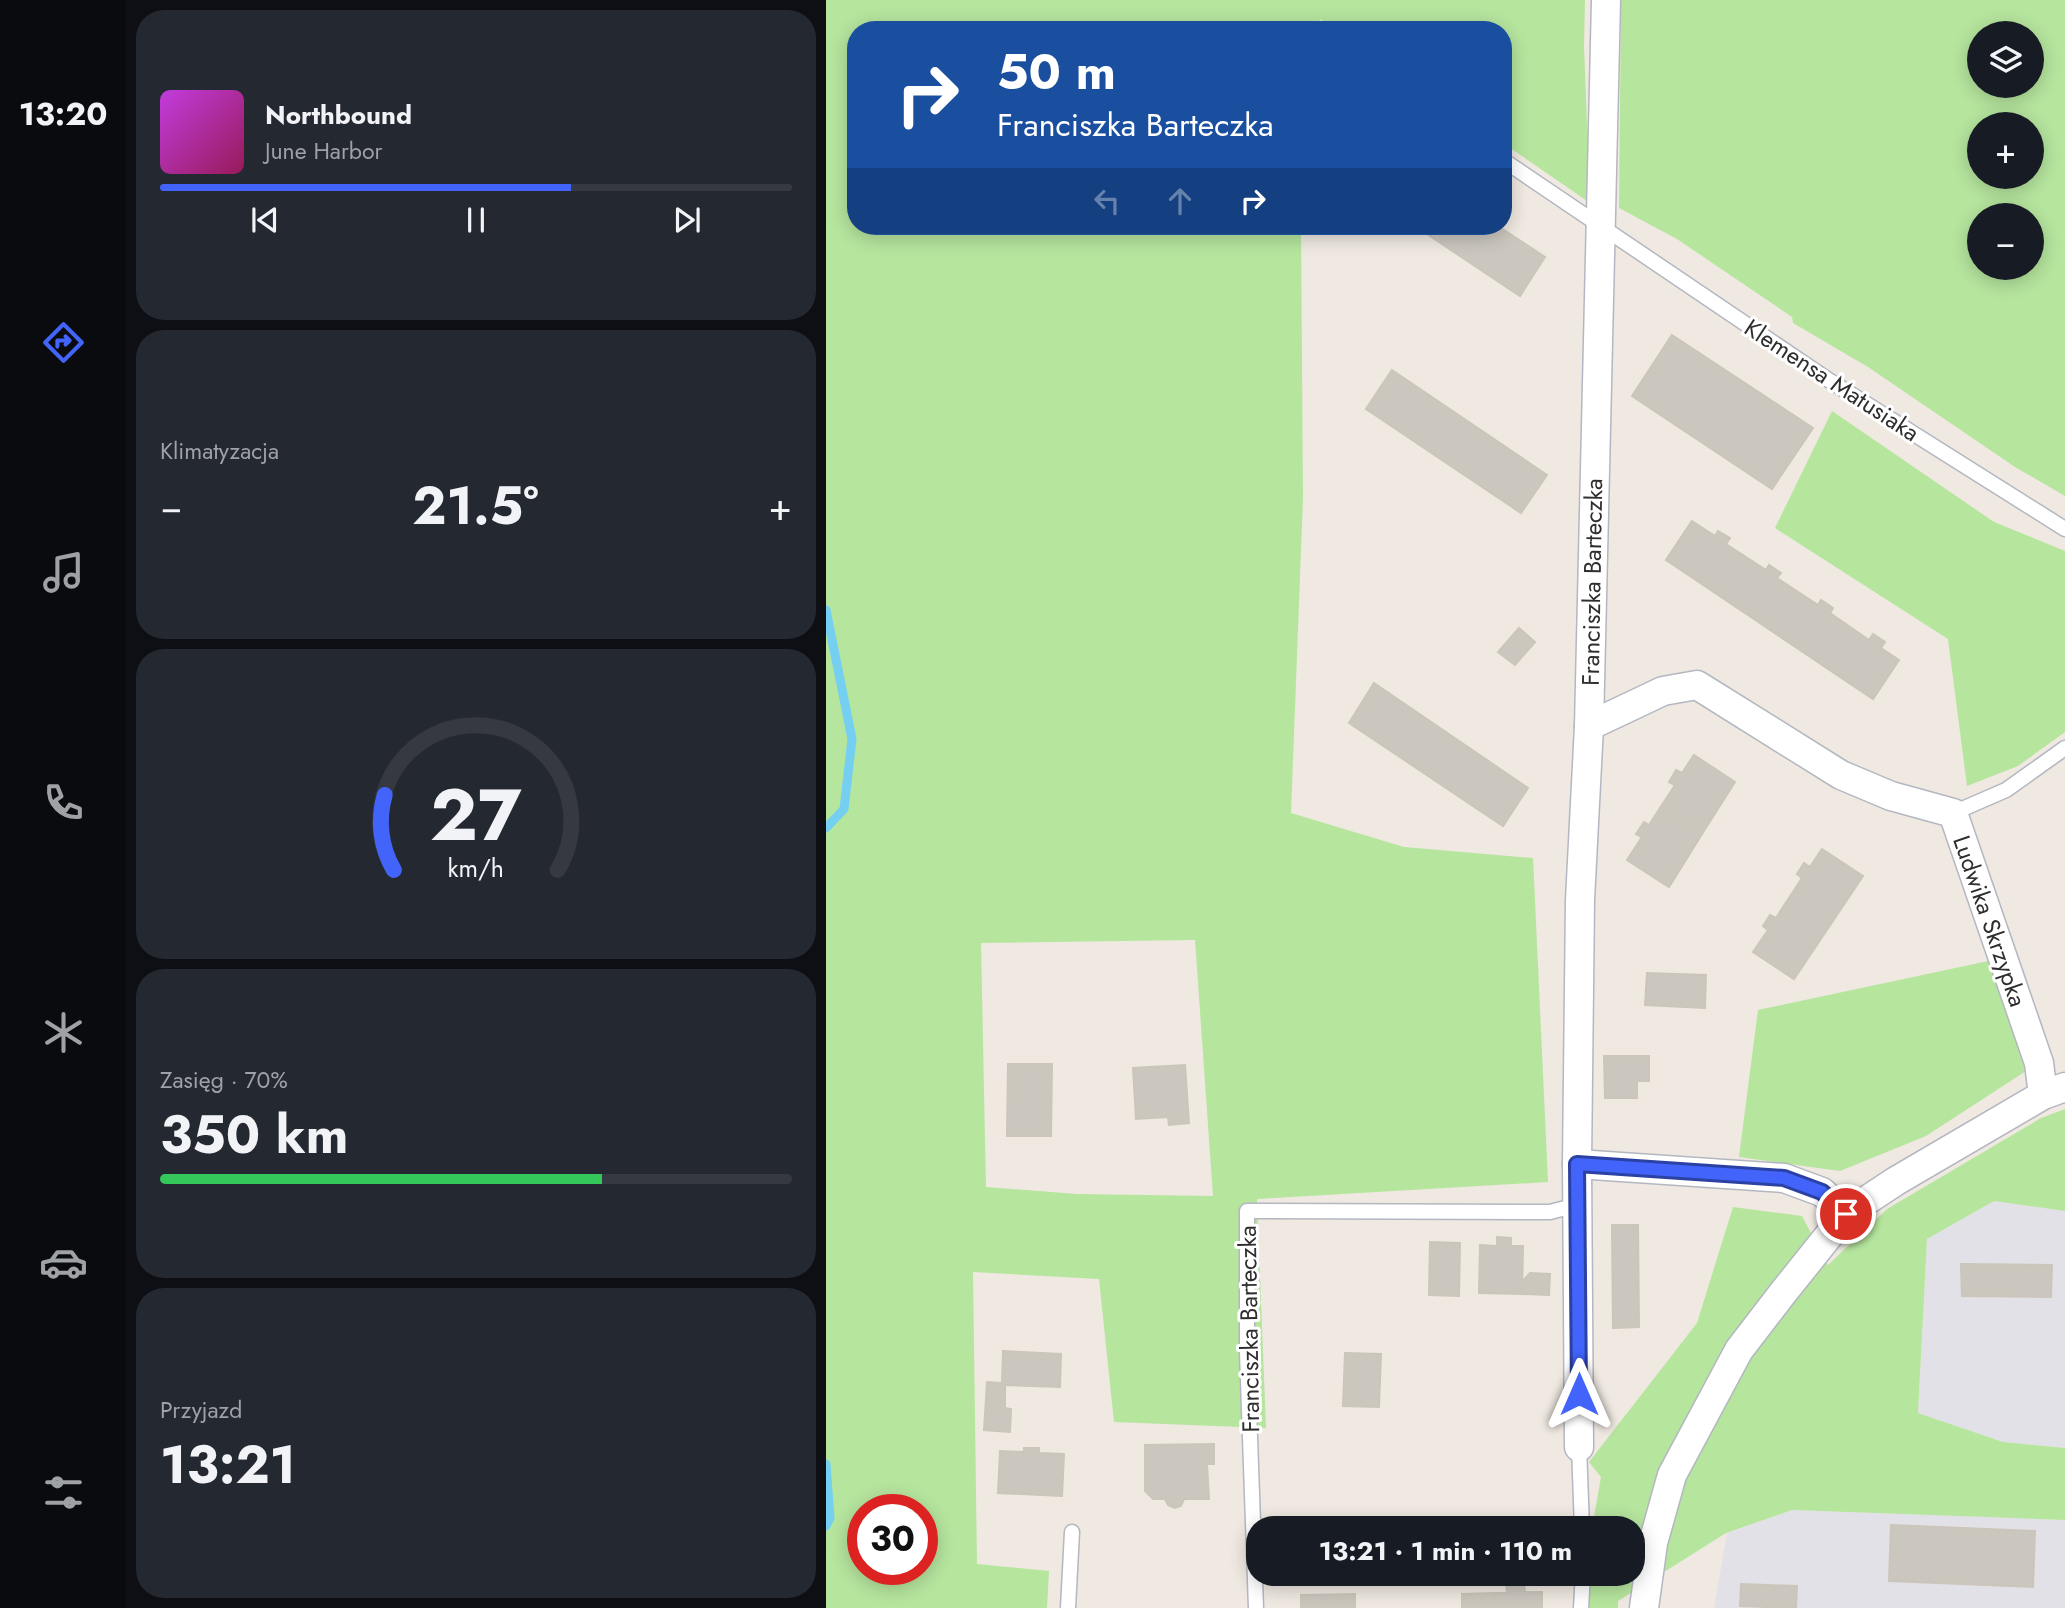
<!DOCTYPE html>
<html lang="pl">
<head>
<meta charset="utf-8">
<style>
	:root { --surface:#171b24; --page:#242831; --text:#f1f3f6; --muted:#9ea1a6; --line:#363941; --accent:#4264fb }
	body { margin:0; font-family:Jost,sans-serif; background:var(--page); color:var(--text); height:100vh; display:flex; flex-direction:column; font-size:26px; white-space:nowrap }
	* { box-sizing:border-box; margin:0 }
	p { font-size:23px; color:var(--muted) }
	.icon { flex:none; width:38px; height:38px; fill:none; stroke:currentColor; stroke-width:2; stroke-linecap:round; stroke-linejoin:round }
	.map { position:relative; flex:1; overflow:hidden }
	.details { display:flex; flex-direction:column; gap:10px; padding:10px; background:#0d0f14; width:700px }
	.details>* { flex:none }
	.hud { position:absolute; left:21px; top:21px; width:665px; height:214px; border-radius:28px; box-shadow:0 4px 18px #0003; background:#1a4fa0; color:#fff; overflow:hidden }
	.fabs { position:absolute; left:1141px; top:21px; display:grid; gap:14px }
	.fabs a { display:grid; place-items:center; width:77px; height:77px; border-radius:50%; background:var(--surface); box-shadow:0 4px 18px #0003; font-size:35px }
	.speed { position:absolute; left:21px; top:1494px; display:flex; gap:14px; font-size:35px; font-weight:700; text-align:center }
	.speed>* { display:grid; place-content:center; width:91px; height:91px; border-radius:50%; background:var(--surface); box-shadow:0 4px 18px #0003; line-height:1 }
	.speed .limit { border:10px solid #d22; background:#fff; color:#111 }
	.pin { position:absolute; display:grid; place-items:center; width:60px; height:60px; color:#fff; margin:-30px; border:4px solid #fff; border-radius:50%; box-shadow:0 2px 7px #0007 }
	.me { position:absolute; width:77px; margin:-38px; rotate:0deg; stroke-linejoin:round; filter:drop-shadow(0 0 5px #0008) }
	.turn { display:flex; align-items:center; gap:24px; height:147px; padding:0 35px; font-size:32px }
	.turn .icon { width:91px; height:91px; stroke-width:2.5 }
	.turn b { display:block; font-size:49px; line-height:60px }
	.lanes { display:flex; align-items:center; height:66px; padding:0 35px; background:#0003; justify-content:center; gap:35px; direction:ltr }
	.lanes .off { opacity:.35 }
	.big { font-size:52px; font-weight:700; line-height:1.1 }
	.details .tile { flex:1; display:flex; flex-direction:column; justify-content:center; gap:10px; min-width:0; padding:0 24px; border-radius:28px; background:var(--page) }
	.details .dial { align-items:center; gap:0 }
	.dial svg { height:182px; overflow:visible; fill:none; stroke:var(--line); stroke-width:7; stroke-linecap:round; text-anchor:middle }
	.dial text { fill:var(--text); stroke:none }
	.song { display:flex; align-items:center; gap:21px }
	.cover { width:84px; height:84px; border-radius:10px; background:linear-gradient(135deg,hsl(290 70% 55%),hsl(330 70% 35%)) }
	.played { height:7px; border-radius:4px; background:linear-gradient(90deg,var(--accent) 65%,var(--line) 65%) }
	.keys { display:flex; justify-content:space-around; direction:ltr }
	.heat { display:flex; justify-content:space-between; align-items:center; font-size:38px; direction:ltr }
	.charge { height:10px; border-radius:5px; background:linear-gradient(90deg,#34c759 70%,var(--line) 0) }
	.trip { position:absolute; left:420px; top:1516px; width:399px; height:70px; border-radius:28px; background:var(--surface); box-shadow:0 4px 18px #0003; font-weight:700; line-height:70px; text-align:center }
	main { display:flex; flex:1; min-height:0 }
	.tab-bar { display:flex; flex-direction:column; width:126px; justify-content:space-around; align-items:center; background:#090b0e; color:var(--muted) }
	.tab-bar .icon { width:49px; height:49px }
	.tab-bar .selected { color:var(--accent) }
	.tab-bar b { font-size:32px; color:var(--text) }
	.map>svg:first-child { display:block }
	.industrial { fill:#e3e1e8 }
	.green { fill:#b6e59e; fill-rule:evenodd }
	.lines { fill:none; stroke-linecap:round; stroke-linejoin:round }
	.stream { stroke:#75cff0; stroke-width:9 }
	.building { fill:#cbc7bf; stroke:#cbc5ba; stroke-width:2 }
	.lane-casing { stroke:#b4b7c1; stroke-width:17 }
	.street-casing { stroke:#b4b7c1; stroke-width:31 }
	.lane { stroke:#fff; stroke-width:14 }
	.street { stroke:#fff; stroke-width:28 }
	.route-casing { stroke:#2b41a3; stroke-width:18 }
	.route { stroke:#4264fb; stroke-width:12 }
	.labels { text-anchor:middle; dominant-baseline:central; stroke-width:6; stroke-linejoin:round; paint-order:stroke }
	.street-label { font-size:24px; fill:#2e2e2e; stroke:#fff }
</style>
</head>
<body>
<main>
<nav class="tab-bar">
<b>13:20</b>
<svg class="icon selected" aria-label="directions" viewBox="0 0 24 24"><path d="M12 3l9 9-9 9-9-9zM9 14v-3h6M13 9l2 2-2 2"/></svg>
<svg class="icon" aria-label="music" viewBox="0 0 24 24"><path d="M9 18V5l10-2v13"/><circle cx="6" cy="18" r="3"/><circle cx="16" cy="16" r="3"/></svg>
<svg class="icon" aria-label="phone" viewBox="0 0 24 24"><path d="M5 4h4l2 5-3 2q2 4 5 5l2-3 5 2v4C11 20 4 13 5 4z"/></svg>
<svg class="icon" aria-label="climate" viewBox="0 0 24 24"><path d="M12 3v18M4 7l16 10M4 17L20 7"/></svg>
<svg class="icon" aria-label="car" viewBox="0 0 24 24"><path d="M5 17H2v-5l4-1 3-4h7l3 4 3 1v5h-3M9 17h6M6 11h13"/><circle cx="7" cy="17" r="2"/><circle cx="17" cy="17" r="2"/></svg>
<svg class="icon" aria-label="filters" viewBox="0 0 24 24"><path d="M4 7h16M4 17h16"/><circle cx="9" cy="7" r="2"/><circle cx="15" cy="17" r="2"/></svg>
</nav>
<section class="details">
<div class="tile">
<div class="song"><i class="cover"></i><div><b>Northbound</b><p>June Harbor</p></div></div>
<div class="played"></div>
<div class="keys"><svg class="icon" aria-label="previous" viewBox="0 0 24 24"><path d="M18 5L8 12l10 7zM5 5v14"/></svg><svg class="icon" aria-label="pause" viewBox="0 0 24 24"><path d="M8 5v14M16 5v14"/></svg><svg class="icon" aria-label="next" viewBox="0 0 24 24"><path d="M6 5l10 7-10 7zM19 5v14"/></svg></div>
</div>
<div class="tile"><p>Klimatyzacja</p>
<div class="heat"><a>−</a><b class="big">21.5°</b><a>+</a></div>
</div>
<div class="tile dial"><svg viewBox="0 0 100 80">
<path d="M14 69A42 42 0 1 1 86 69"/>
<path d="M14 69A42 42 0 0 1 10 36" stroke="#4264fb"/>
<text x="50" y="56" font-size="32" font-weight="700">27</text>
<text x="50" y="72" font-size="11">km/h</text>
</svg></div>
<div class="tile"><p>Zasięg · 70%</p><b class="big">350 km</b><div class="charge"></div></div>
<div class="tile"><p>Przyjazd</p><b class="big">13:21</b></div>
</section>
<div class="map">
<svg width="1239" height="1608" viewBox="0 0 1239 1608">
	<rect width="100%" height="100%" fill="#efe9e1"/>
	<g class="industrial">
		<polygon points="1168,1201 1239,1211 1239,1448 1177,1442 1092,1413 1101,1239"/>
		<polygon points="966,1510 1239,1520 1239,1608 888,1608 901,1533"/>
	</g>
	<g class="green">
		<path d="M0,0H759L758,46L764,203L677,143V30H511L494,19L491,30H30V226H475L477,498L465,813L578,847L707,858L722,1182L431,1199L440,1428L288,1422L273,1279L147,1272L151,1564L223,1571L221,1608H0ZM369,940L387,1196L251,1194L160,1187L155,943ZM37,1510H96V1570H37Z"/>
		<path d="M795,0H1239V496L1189,467L1042,367L967,323L966,317L851,239L793,208ZM1153,33H1206V86H1153ZM1153,124H1206V177H1153ZM1153,215H1206V268H1153Z"/>
		<polygon points="1006,411 1168,522 1239,551 1239,732 1192,766 1141,786 1122,639 949,528"/>
		<polygon points="1167,960 1200,1071 1100,1136 1014,1171 913,1157 932,1010"/>
		<polygon points="1239,1109 1239,1211 1168,1201 1101,1239 1092,1413 1177,1442 1239,1448 1239,1520 966,1510 900,1533 792,1601 792,1608 753,1608 758,1573 807,1573 807,1528 766,1528 775,1477 763,1462 871,1323 907,1207 976,1216 1002,1265 1061,1209 1215,1118"/>
	</g>
	<g class="lines">
		<g class="stream">
			<polyline points="0,610 26,739 18,809 0,828"/>
			<polyline points="0,1464 4,1518 0,1526"/>
		</g>
	</g>
	<g class="building">
		<polygon points="589,226 672,226 719,257 694,296"/>
		<polygon points="846,335 987,428 946,489 806,396"/>
		<polygon points="566,370 721,475 695,513 540,409"/>
		<polygon points="866,521 889,536 892,531 904,538 900,544 940,570 943,565 955,573 951,578 992,605 995,600 1007,608 1004,613 1043,640 1047,634 1059,642 1055,648 1073,660 1047,699 840,560"/>
		<polygon points="693,628 709,642 689,665 672,652"/>
		<polygon points="548,683 702,788 677,826 523,723"/>
		<polygon points="868,755 909,782 876,834 834,808 849,785 843,782 850,770 856,773"/>
		<polygon points="834,808 876,834 843,887 801,860 816,837 810,834 818,822 823,825"/>
		<polygon points="996,849 1037,876 968,979 927,952 942,930 937,926 944,915 950,918 976,878 971,874 978,863 984,867"/>
		<polygon points="821,973 880,975 879,1008 819,1005"/>
		<polygon points="778,1056 823,1056 823,1081 811,1081 811,1098 779,1098"/>
		<polygon points="182,1064 226,1064 225,1136 181,1136"/>
		<polygon points="359,1065 363,1123 343,1125 342,1117 310,1119 307,1068"/>
		<polygon points="786,1225 812,1225 813,1327 787,1328"/>
		<polygon points="671,1237 685,1238 685,1246 697,1246 696,1294 653,1293 654,1245 671,1246"/>
		<polygon points="604,1242 634,1243 633,1296 603,1295"/>
		<polygon points="1135,1264 1226,1265 1225,1297 1136,1296"/>
		<polygon points="704,1273 724,1274 723,1295 696,1294 697,1281"/>
		<polygon points="177,1351 235,1354 234,1387 179,1385 179,1408 185,1409 184,1432 158,1430 161,1382 176,1383"/>
		<polygon points="519,1353 555,1354 553,1407 517,1406"/>
		<polygon points="388,1444 388,1464 381,1464 383,1499 358,1499 355,1506 349,1508 342,1505 339,1499 327,1499 319,1491 319,1445"/>
		<polygon points="198,1448 213,1448 213,1453 238,1454 236,1496 172,1493 174,1451 198,1452"/>
		<polygon points="1065,1525 1209,1531 1207,1587 1063,1581"/>
		<polygon points="698,1581 699,1592 716,1592 716,1608 669,1608 669,1593 681,1593 680,1582"/>
		<polygon points="915,1584 971,1586 970,1608 914,1606"/>
		<polygon points="669,1593 669,1608 636,1608 636,1594"/>
		<polygon points="529,1594 529,1608 475,1608 475,1595"/>
	</g>
	<g class="lines">
		<defs>
			<g id="lane">
				<polyline points="677,160 1004,381 1239,529"/>
				<polyline points="1127,813 1180,790 1239,748"/>
				<polyline points="753,1447 756,1528"/>
				<polyline points="242,1608 246,1532"/>
				<polyline points="430,1608 421,1352 421,1211 724,1212 751,1205"/>
				<polyline points="755,1608 757,1573"/>
			</g>
			<g id="street">
				<polyline points="763,726 837,691 871,685 1015,775 1065,796 1127,813 1213,1063 1217,1095"/>
				<polyline points="751,1164 958,1178 996,1192 1020,1214"/>
				<polyline points="753,1447 751,1164 754,900 763,726 780,0"/>
				<polyline points="818,1608 827,1543 846,1475 913,1350 956,1294 1020,1214 1070,1181 1217,1095 1239,1087"/>
			</g>
		</defs>
		<use href="#lane" class="lane-casing"/>
		<use href="#street" class="street-casing"/>
		<use href="#lane" class="lane"/>
		<use href="#street" class="street"/>
	</g>
	<g class="lines">
		<defs>
			<polyline id="route" points="753,1394 751,1164 958,1178 996,1192 1020,1214"/>
		</defs>
		<use href="#route" class="route-casing"/>
		<use href="#route" class="route"/>
	</g>
	<g class="labels">
		<g class="street-label">
			<text transform="translate(1006 380) rotate(33)">Klemensa Matusiaka</text>
			<text transform="translate(766 582) rotate(-89)">Franciszka Barteczka</text>
			<text transform="translate(1164 921) rotate(71)">Ludwika Skrzypka</text>
			<text transform="translate(423 1329) rotate(-91)">Franciszka Barteczka</text>
		</g>
	</g>
</svg>
<div class="fabs">
<a><svg class="icon" aria-label="layers" viewBox="0 0 24 24"><path d="M12 4l9 5-9 5-9-5zM3 14l9 5 9-5"/></svg></a>
<a>+</a>
<a>−</a>
</div>
<div class="speed"><div class="limit">30</div></div>
<div class="pin" style="left:1020px;top:1214px;background:#d93025"><svg class="icon" aria-label="arrive" viewBox="0 0 24 24"><path d="M6 21V4h12l-3 4 3 4H6"/></svg></div>
<svg class="me" style="left:753px;top:1394px" viewBox="-20 -20 40 40"><path d="M0-17L14 15 0 8-14 15z" fill="#4264fb" stroke="#fff" stroke-width="4"/></svg>
<div class="trip">13:21 · 1 min · 110 m</div>
<div class="hud">
<div class="turn"><svg class="icon" aria-label="right" viewBox="0 0 24 24"><path d="M7 20v-9h11M14 6l5 5-5 5"/></svg><div><b>50 m</b>Franciszka Barteczka</div></div>
<div class="lanes"><svg class="icon off" aria-label="left" viewBox="0 0 24 24"><path d="M17 20v-9H6M10 6l-5 5 5 5"/></svg><svg class="icon off" aria-label="ahead" viewBox="0 0 24 24"><path d="M12 20V5M6 11l6-6 6 6"/></svg><svg class="icon" aria-label="right" viewBox="0 0 24 24"><path d="M7 20v-9h11M14 6l5 5-5 5"/></svg></div>
</div>
</div>
</main>
</body>
</html>
